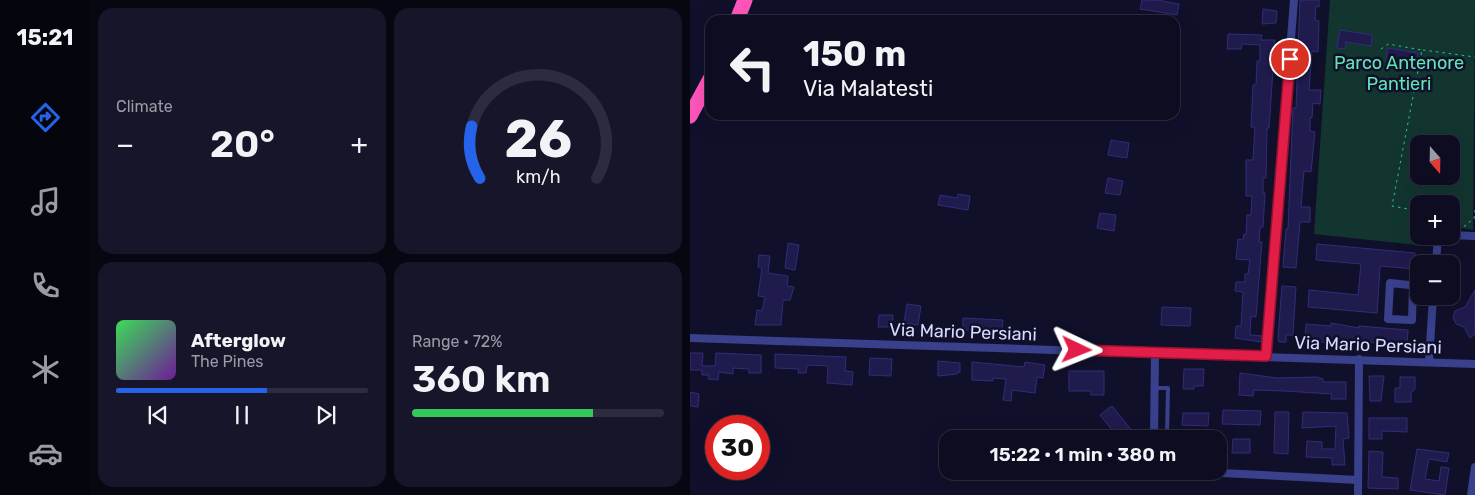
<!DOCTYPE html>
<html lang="en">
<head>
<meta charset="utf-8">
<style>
	:root { --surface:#0d0c20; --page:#161529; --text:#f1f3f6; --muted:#9a9ba5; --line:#2d2c3e; --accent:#2563eb }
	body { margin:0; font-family:Rubik,sans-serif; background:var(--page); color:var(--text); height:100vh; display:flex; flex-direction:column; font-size:19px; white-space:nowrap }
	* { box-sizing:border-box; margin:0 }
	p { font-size:16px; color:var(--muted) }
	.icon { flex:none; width:28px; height:28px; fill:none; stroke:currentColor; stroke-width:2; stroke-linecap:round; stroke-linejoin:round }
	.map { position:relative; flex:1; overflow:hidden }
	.drawer { display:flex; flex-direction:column; gap:8px; padding:8px; background:#070712; width:600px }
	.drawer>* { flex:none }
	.guide { position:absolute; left:15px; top:15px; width:475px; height:105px; border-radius:15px; box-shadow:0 5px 20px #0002,0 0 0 1px var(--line); background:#0d0c20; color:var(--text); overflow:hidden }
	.needle { width:32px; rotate:160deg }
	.fabs { position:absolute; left:720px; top:135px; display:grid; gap:10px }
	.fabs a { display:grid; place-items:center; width:50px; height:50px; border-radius:10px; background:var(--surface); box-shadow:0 5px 20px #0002,0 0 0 1px var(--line); font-size:25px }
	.speed { position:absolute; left:15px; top:415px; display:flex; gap:10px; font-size:25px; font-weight:700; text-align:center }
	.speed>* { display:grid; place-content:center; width:65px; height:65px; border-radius:50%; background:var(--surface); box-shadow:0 5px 20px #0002,0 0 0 1px var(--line); line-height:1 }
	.speed .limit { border:8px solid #d22; background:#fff; color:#111 }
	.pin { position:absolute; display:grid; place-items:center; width:42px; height:42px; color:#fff; margin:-21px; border:2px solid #fff; border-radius:50%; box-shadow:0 1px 5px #0007 }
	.me { position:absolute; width:55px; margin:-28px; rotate:92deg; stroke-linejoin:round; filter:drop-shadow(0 0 4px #0008) }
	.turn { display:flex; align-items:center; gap:18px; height:105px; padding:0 15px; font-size:22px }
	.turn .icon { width:65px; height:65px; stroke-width:2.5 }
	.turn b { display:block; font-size:35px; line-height:42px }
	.big { font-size:38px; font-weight:600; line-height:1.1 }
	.drawer .card { flex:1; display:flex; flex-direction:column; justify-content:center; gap:8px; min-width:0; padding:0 18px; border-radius:15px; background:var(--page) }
	.drawer .dial { align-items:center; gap:0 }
	.dial svg { height:130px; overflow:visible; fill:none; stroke:var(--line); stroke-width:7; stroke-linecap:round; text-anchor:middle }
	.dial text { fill:var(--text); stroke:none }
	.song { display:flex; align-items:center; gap:15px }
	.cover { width:60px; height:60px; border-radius:8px; background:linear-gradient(135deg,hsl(130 70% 55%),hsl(280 70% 35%)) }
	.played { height:5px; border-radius:2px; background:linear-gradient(90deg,var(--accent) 60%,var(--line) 60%) }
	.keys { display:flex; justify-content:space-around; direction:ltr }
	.heat { display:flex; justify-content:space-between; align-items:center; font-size:28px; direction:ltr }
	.charge { height:8px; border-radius:4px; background:linear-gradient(90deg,#34c759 72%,var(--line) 0) }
	.drawer .tiles { flex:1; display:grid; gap:8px; grid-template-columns:repeat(2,1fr) }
	.trip { position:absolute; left:249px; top:430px; width:288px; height:50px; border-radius:15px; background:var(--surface); box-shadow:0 5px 20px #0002,0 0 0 1px var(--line); font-weight:600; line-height:50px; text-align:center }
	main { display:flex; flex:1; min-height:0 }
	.tabs { display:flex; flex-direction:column; width:90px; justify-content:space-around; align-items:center; background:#05050d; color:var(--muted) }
	.tabs .icon { width:35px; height:35px }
	.tabs .current { color:var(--accent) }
	.tabs b { font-size:22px; color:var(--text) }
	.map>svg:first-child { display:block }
	.green { fill:#123530; fill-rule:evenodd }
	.building { fill:#1f1b4d; stroke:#322c7a }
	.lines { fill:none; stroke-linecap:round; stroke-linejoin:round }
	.path { stroke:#2bc1a7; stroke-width:1; stroke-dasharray:2.5 4; stroke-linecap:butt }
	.lane { stroke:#39408c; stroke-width:4 }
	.street { stroke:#39408c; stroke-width:8 }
	.highway { stroke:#ff55ba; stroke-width:15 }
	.route-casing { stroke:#92132f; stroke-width:12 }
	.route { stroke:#e11d48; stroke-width:9 }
	.labels { text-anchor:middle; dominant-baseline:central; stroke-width:5; stroke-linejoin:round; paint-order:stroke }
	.park-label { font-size:18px; fill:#60e5b4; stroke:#11102b }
	.street-label { font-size:18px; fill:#dadaff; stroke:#11102b }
</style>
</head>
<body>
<main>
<nav class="tabs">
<b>15:21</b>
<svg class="icon current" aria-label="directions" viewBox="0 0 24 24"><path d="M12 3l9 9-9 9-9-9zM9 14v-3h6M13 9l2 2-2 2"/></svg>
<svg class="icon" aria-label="music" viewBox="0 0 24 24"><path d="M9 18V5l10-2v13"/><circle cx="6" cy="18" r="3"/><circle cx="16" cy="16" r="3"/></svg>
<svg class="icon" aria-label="phone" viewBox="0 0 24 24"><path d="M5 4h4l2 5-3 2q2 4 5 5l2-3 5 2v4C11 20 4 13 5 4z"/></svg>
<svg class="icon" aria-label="climate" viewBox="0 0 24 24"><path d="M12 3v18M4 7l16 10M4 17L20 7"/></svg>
<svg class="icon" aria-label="car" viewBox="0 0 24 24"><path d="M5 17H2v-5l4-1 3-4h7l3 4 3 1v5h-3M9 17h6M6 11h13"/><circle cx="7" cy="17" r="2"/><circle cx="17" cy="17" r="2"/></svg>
</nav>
<section class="drawer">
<div class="tiles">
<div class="card"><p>Climate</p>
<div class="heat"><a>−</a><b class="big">20°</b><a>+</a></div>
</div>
<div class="card dial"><svg viewBox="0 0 100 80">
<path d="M14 69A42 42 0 1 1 86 69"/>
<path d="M14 69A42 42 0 0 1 9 37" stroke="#2563eb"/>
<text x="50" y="56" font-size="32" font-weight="700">26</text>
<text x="50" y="72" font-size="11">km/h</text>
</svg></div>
<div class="card">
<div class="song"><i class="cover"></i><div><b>Afterglow</b><p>The Pines</p></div></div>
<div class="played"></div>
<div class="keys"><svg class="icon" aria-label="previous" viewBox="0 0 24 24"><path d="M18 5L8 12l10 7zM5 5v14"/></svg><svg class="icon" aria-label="pause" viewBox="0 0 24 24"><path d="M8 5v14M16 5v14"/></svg><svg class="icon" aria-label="next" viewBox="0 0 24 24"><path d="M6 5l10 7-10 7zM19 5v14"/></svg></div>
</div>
<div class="card"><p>Range · 72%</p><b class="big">360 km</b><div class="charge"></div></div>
</div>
</section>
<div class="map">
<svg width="785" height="495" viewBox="0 0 785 495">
	<rect width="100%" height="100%" fill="#11102b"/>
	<path class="green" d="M640,0H785L783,230L761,226V204H729L727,245L624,234ZM729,144H761V176H729Z"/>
	<g class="building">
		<polygon points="452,0 467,0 489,4 487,15 450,9"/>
		<polygon points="610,0 629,0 629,7 626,6 625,20 629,21 628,52 622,51 619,90 631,90 630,104 623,103 622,118 620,118 620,131 625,132 621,172 614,171 611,207 620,207 620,222 610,222 606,268 593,267 596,229 598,229 603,108 606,108"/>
		<polygon points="573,9 587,11 586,23 572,24"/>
		<polygon points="650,30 682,35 681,46 656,42 655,49 647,48"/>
		<polygon points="538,34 572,35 571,40 585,40 579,128 577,128 576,178 573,178 573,193 575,193 573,227 570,227 569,242 572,242 566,317 561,316 560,335 572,336 571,342 545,338 546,326 551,326 553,292 545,291 546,282 555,282 555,274 558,274 560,260 546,259 548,239 553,240 554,234 556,235 557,215 561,215 562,196 556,196 556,160 563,160 565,127 561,127 563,85 566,85 567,61 570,61 570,45 552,44 551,49 537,49"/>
		<polygon points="698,48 728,53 726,64 696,60"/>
		<polygon points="421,140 439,143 437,158 418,155"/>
		<polygon points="418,178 433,181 430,195 415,193"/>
		<polygon points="268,194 280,196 278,210 248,205 250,195 267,198"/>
		<polygon points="410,213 426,215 424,231 407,228"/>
		<polygon points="98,243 109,245 105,270 95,268"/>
		<polygon points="627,244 725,253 724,269 690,266 687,313 618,307 619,290 668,295 671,264 626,260"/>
		<polygon points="69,255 80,256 78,273 98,276 97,286 104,287 100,300 93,300 91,325 65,325 67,310 72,311 75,297 68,296 72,268 68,267"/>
		<polygon points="592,286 606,287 603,335 596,335 596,342 589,342 588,337"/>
		<polygon points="785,290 785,334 780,338 774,327 766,324 763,318 765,311 775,307"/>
		<polygon points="217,304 231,306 228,325 214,323"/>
		<polygon points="472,307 501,308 500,326 471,325"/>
		<polygon points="189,315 203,315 202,327 188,327"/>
		<polygon points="273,318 313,320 312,331 273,330"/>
		<polygon points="641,323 669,328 669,326 718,330 717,346 676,342 656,341 656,344 615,341 616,324 641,326"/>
		<polygon points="0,353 13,353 12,366 25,366 26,353 71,355 71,373 59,373 59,369 43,368 43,374 29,372 28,380 18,379 19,375 12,375 12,370 0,370"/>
		<polygon points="85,354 156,357 155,371 163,372 162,385 137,383 138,366 117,365 116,373 108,373 109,369 85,368"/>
		<polygon points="180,358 202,359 201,376 179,375"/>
		<polygon points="248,361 270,363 270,372 267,372 267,374 248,376"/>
		<polygon points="282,362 334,367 335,362 355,365 353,378 347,377 345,393 322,390 321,401 313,400 316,379 303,378 303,381 282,380"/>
		<polygon points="494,369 514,369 513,386 504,386 504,389 493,389"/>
		<polygon points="379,371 414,371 414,395 401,395 401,391 379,391"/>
		<polygon points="550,373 587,378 627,377 633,379 633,382 656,382 656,399 641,399 642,394 594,391 564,390 563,396 549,395"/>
		<polygon points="679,376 694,376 691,401 680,401"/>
		<polygon points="710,377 725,377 725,389 721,393 721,402 705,402 705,388 710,388"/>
		<polygon points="0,392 9,394 8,407 0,406"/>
		<polygon points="420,407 423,407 443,432 434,439 429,439 410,415"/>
		<polygon points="533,410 571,411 570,425 532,424"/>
		<polygon points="585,412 599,412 598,454 584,453"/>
		<polygon points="613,412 657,413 659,438 653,439 655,465 642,465 642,458 616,457 617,441 632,442 632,449 645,449 646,426 612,428"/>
		<polygon points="493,413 519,413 518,426 492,425"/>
		<polygon points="679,418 717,418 717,432 692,431 692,439 679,439"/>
		<polygon points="543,439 560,439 560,453 542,453"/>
		<polygon points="727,449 759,453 757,462 739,459 735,479 749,481 751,467 759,468 755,495 720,490"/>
		<polygon points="679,451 693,452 692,477 708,478 708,489 678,488"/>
	</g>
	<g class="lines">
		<g class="path">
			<polyline points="691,49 698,44 732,50 702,206 729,211"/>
			<polyline points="733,50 785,57"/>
			<polyline points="775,227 775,225 784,219 785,210"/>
		</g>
		<polyline class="lane" points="464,436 477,437 478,388 464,388"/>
		<g class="street">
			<polyline points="761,235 783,236"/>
			<polyline points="746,264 748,236"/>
			<polyline points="723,286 722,320 698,319 700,283 729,286"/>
			<polyline points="0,338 785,364"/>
			<polyline points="576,356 604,0"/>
			<polyline points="739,362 743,296"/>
			<polyline points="464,439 465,353"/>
			<polyline points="492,471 668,480"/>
			<polyline points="668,495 669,359"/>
			<polyline points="781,495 785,467"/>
		</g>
		<g class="highway">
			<polyline points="47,20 55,0"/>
			<polyline points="0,116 20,79"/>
		</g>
	</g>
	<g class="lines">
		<defs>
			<polyline id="route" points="387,350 576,356 600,59"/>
		</defs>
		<use href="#route" class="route-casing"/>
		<use href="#route" class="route"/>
	</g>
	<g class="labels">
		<g class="park-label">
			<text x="709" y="63">Parco Antenore<tspan x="709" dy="21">Pantieri</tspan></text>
		</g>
		<g class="street-label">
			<text transform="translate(273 332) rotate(2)">Via Mario Persiani</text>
			<text transform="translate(678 345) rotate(2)">Via Mario Persiani</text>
		</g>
	</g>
</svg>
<div class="fabs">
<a><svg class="needle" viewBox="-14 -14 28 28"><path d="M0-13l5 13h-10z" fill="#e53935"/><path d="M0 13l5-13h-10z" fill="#9a9ba5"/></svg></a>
<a>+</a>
<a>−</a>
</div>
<div class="speed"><div class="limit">30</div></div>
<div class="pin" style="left:600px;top:59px;background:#d93025"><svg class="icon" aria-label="arrive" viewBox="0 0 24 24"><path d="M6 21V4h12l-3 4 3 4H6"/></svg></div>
<svg class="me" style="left:387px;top:350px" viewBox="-20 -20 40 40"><path d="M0-17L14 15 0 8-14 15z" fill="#e11d48" stroke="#fff" stroke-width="4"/></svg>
<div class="trip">15:22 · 1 min · 380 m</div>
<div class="guide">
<div class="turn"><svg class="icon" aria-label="left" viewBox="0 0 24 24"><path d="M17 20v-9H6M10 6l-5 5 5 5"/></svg><div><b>150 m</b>Via Malatesti</div></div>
</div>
</div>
</main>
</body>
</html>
